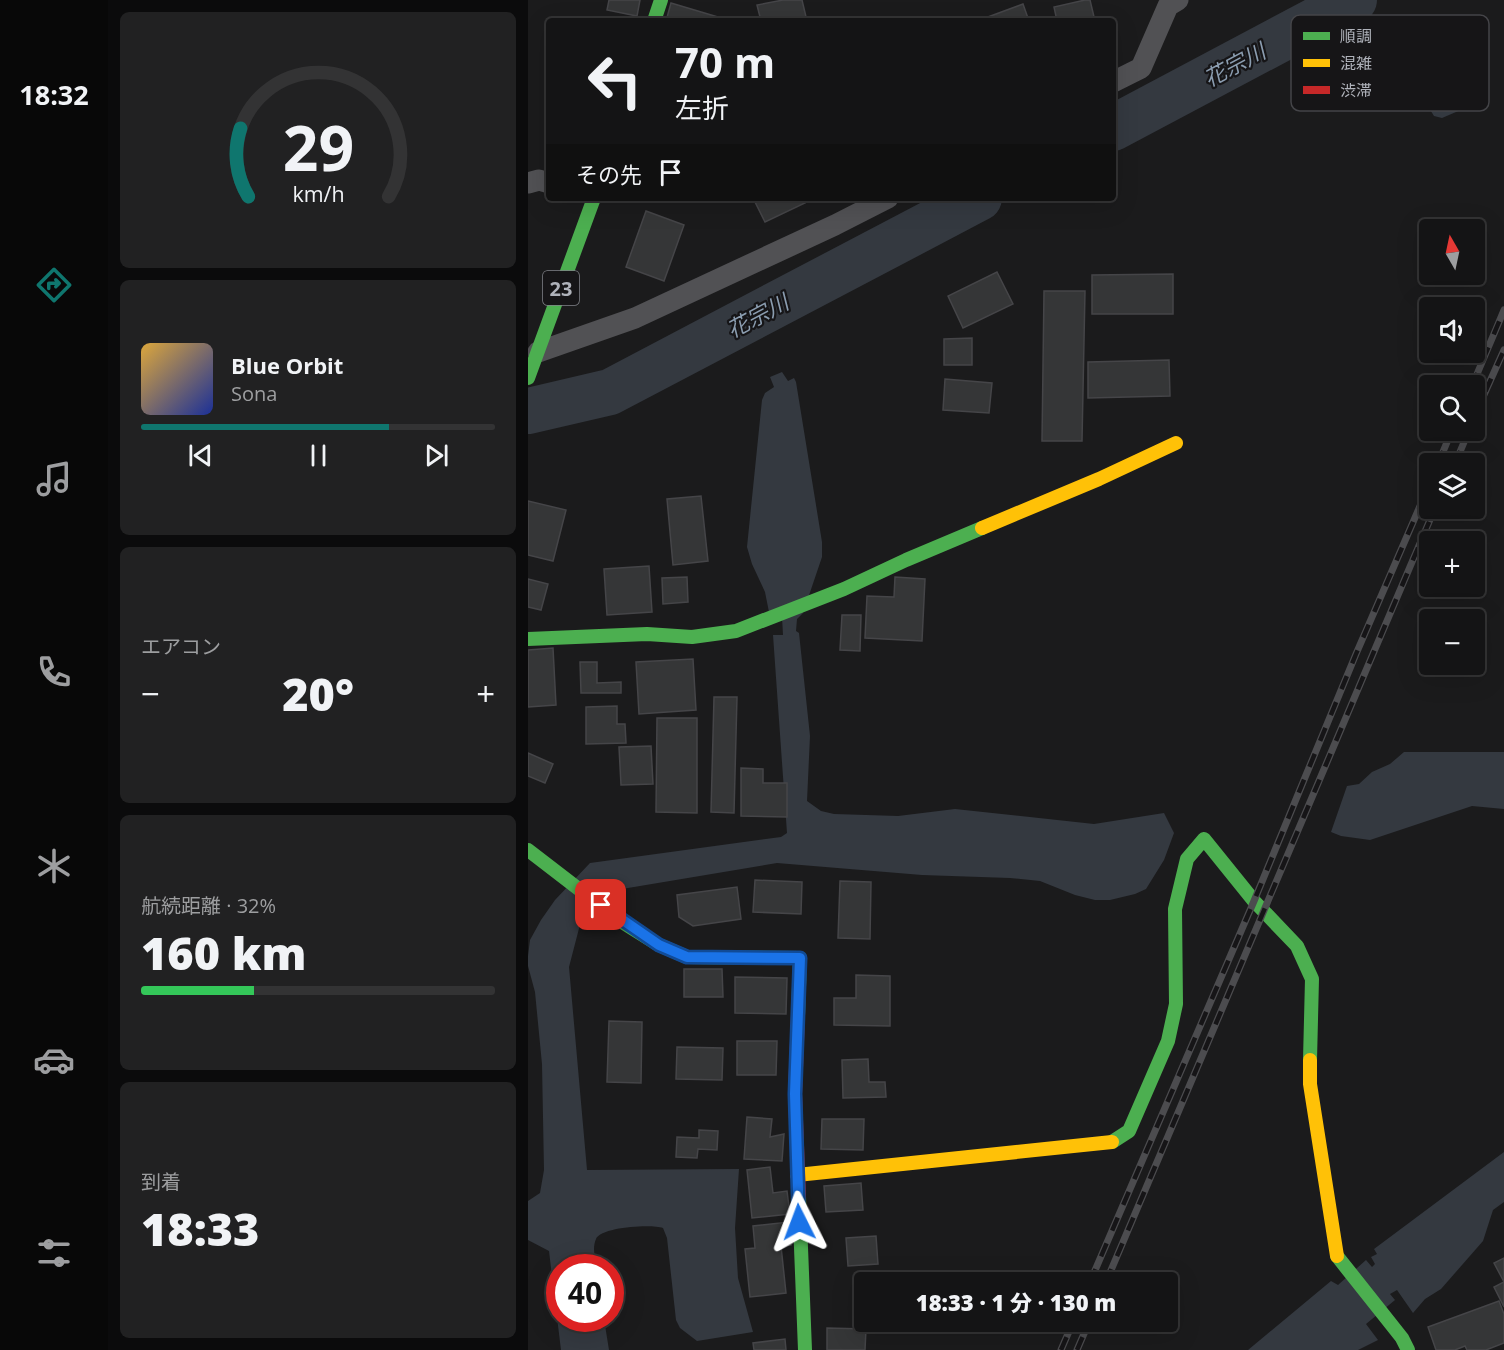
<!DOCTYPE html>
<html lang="ja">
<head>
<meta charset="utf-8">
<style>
	:root { --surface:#141415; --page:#212122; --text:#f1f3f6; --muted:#9d9ea0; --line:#333334; --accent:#0f766e }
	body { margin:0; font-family:"Open Sans","Noto Sans JP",sans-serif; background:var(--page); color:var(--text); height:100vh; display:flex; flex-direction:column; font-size:22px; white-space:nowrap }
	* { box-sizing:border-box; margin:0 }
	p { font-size:20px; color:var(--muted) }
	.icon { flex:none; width:33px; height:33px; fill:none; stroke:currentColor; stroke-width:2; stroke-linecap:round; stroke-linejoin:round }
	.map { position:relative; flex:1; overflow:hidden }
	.panel { display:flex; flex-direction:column; gap:12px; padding:12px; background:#0b0b0c; width:420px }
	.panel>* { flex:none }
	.top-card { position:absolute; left:18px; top:18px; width:570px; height:183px; border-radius:6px; box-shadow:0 6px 24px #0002,0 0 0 2px var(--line); background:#141415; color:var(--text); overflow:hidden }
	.needle { width:39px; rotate:351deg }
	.controls { position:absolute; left:891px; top:219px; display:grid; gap:12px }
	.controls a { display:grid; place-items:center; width:66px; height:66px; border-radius:6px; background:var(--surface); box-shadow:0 6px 24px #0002,0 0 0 2px var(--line); font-size:30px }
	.speed { position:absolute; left:18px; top:1254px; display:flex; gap:12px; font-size:30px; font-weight:700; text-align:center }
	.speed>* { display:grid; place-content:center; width:78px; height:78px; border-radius:50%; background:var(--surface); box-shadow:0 6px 24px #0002,0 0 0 2px var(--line); line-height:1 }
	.speed .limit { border:9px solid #d22; background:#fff; color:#111 }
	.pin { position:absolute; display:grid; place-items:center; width:51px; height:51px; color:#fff; margin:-26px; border-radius:12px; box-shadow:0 3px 9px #0006 }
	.me { position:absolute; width:66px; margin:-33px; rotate:357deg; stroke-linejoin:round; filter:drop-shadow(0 0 4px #0008) }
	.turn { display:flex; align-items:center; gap:21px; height:126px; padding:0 30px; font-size:27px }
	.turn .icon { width:78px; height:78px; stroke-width:2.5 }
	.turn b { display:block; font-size:42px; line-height:51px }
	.then { display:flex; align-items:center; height:57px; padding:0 30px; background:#0003; gap:12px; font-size:22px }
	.big { font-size:45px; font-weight:800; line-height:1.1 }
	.panel .widget { flex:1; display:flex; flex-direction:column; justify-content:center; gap:9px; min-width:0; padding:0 21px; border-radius:9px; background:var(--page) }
	.panel .dial { align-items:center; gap:0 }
	.dial svg { height:156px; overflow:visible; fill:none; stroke:var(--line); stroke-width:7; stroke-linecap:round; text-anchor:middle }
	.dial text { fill:var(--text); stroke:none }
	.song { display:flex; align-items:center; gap:18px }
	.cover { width:72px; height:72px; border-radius:9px; background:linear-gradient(135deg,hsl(40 70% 55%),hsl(230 70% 35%)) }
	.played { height:6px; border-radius:3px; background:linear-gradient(90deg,var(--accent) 70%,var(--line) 70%) }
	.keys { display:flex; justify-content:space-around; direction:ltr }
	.heat { display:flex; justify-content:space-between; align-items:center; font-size:33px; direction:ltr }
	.charge { height:9px; border-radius:4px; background:linear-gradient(90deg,#34c759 32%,var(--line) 0) }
	.trip { position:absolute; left:326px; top:1272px; width:324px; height:60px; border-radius:6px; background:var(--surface); box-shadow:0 6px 24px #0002,0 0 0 2px var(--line); font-weight:800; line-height:60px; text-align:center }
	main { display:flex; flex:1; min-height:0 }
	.tab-bar { display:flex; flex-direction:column; width:108px; justify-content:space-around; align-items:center; background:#080808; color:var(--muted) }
	.tab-bar .icon { width:42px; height:42px }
	.tab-bar .on { color:var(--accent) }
	.tab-bar b { font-size:27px; color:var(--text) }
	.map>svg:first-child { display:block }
	.water { fill:#343940 }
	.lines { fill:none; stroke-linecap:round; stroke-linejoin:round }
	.river { stroke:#343940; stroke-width:46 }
	.building { fill:#353637; stroke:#454548; stroke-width:1.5 }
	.street { stroke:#515154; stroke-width:21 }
	.fast { stroke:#4caf50; stroke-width:14 }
	.slow { stroke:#ffc107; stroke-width:14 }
	.jam { stroke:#c62828; stroke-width:14 }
	.rail-casing { stroke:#4c4c4f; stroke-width:7 }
	.rail { stroke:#161517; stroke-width:4.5; stroke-dasharray:14; stroke-linecap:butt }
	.route-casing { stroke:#114b97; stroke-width:15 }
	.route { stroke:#1a73e8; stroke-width:10 }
	.labels { text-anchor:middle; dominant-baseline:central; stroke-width:4.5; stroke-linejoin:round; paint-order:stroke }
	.shield { fill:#161517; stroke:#818389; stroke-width:1.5 }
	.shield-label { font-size:20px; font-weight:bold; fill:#afb2ba }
	.water-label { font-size:22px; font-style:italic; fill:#8b9db0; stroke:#161517 }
	.key { fill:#161517; stroke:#444448; stroke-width:1.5 }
	.key-label { font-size:16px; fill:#afb2ba }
</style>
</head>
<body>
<main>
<nav class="tab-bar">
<b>18:32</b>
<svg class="icon on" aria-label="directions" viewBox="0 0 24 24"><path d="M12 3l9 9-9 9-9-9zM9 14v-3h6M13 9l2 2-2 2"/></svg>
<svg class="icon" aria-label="music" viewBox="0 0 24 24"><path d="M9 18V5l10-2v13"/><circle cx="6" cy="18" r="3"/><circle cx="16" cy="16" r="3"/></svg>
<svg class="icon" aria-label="phone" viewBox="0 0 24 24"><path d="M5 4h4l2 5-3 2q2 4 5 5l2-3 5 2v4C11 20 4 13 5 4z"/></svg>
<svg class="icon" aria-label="climate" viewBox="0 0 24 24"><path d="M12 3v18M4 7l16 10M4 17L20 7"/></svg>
<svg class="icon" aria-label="car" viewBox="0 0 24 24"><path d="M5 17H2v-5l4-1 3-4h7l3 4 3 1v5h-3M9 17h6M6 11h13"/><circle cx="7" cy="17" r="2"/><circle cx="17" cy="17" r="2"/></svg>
<svg class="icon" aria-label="filters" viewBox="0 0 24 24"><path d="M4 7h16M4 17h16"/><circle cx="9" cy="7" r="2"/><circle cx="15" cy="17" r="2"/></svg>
</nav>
<section class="panel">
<div class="widget dial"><svg viewBox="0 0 100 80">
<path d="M14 69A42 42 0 1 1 86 69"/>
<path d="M14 69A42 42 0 0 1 10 34" stroke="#0f766e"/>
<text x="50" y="56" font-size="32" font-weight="700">29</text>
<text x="50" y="72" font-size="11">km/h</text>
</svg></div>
<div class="widget">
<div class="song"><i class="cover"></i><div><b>Blue Orbit</b><p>Sona</p></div></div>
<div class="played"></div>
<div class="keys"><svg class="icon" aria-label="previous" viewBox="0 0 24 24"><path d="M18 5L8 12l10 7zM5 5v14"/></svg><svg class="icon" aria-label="pause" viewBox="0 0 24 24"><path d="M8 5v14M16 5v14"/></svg><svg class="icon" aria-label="next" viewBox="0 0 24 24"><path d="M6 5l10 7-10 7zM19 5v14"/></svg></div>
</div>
<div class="widget"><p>エアコン</p>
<div class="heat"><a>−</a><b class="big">20°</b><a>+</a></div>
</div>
<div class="widget"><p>航続距離 · 32%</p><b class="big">160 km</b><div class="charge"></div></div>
<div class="widget"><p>到着</p><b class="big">18:33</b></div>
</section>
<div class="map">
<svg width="976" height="1350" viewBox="0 0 976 1350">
	<rect width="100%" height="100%" fill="#1b1b1c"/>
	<g class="water">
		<polygon points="907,53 917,56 936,76 935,109 914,118 906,116 893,95 885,65 888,62 894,63"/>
		<path d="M254,372L260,381L266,378L268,382L294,542V557L275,613L269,619L268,631L271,633L282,736L279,801L293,811L306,814L370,816L427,809L566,824L636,813L646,833L636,860L618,889L607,894L582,900H567L547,895L512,881L482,878L394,875L249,863L88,890L55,913L41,967L59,1170L211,1169L207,1228L210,1278L225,1332L169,1341L152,1328L148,1320L139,1238L135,1228C123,1224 73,1227 68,1239C64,1248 67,1259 69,1267L32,1268V1318L76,1319L81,1350H33L21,1251L0,1240V1201L12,1193L16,1170L14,1064L7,992L0,966V956L2,940L13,920L27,900L62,863L253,837L259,833L245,635H255L254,617H242L237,592L224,564L219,547L234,400L237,393L246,387L242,377Z"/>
		<polygon points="876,752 976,752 976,809 944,806 842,840 813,836 803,832 819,786 831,784 844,772 862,764"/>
		<polygon points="976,1152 976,1202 965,1210 955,1241 913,1289 897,1299 885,1313 869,1290 862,1294 867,1300 838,1324 850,1340 830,1350 720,1350 803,1281 810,1285 838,1260 844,1267 847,1264 843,1257 849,1254 846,1249"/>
	</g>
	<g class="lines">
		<g class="river">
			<polyline points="585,128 826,0"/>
			<polyline points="0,411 82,392 451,198"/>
		</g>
	</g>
	<g class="building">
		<polygon points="81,0 112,0 109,16 79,10"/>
		<polygon points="255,0 274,0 279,21 233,21 229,5"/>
		<polygon points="557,0 562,0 567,21 529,21 526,7"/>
		<polygon points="143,3 200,20 138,21"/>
		<polygon points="495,4 501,21 449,21"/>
		<polygon points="225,198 274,198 277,203 237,222"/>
		<polygon points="118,211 156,225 136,281 98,267"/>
		<polygon points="469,272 485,304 435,328 420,296"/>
		<polygon points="645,274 645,314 564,314 564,275"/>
		<polygon points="516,291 557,291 554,441 514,441"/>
		<polygon points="444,338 444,365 416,365 416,339"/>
		<polygon points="641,360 642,396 560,398 560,362"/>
		<polygon points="417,379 464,383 461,413 415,410"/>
		<polygon points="173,496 180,561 145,565 139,499"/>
		<polygon points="0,501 38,510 25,561 0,555"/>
		<polygon points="121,566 124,612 79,615 76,569"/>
		<polygon points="159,577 160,602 135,604 134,578"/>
		<polygon points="367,577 397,579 394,641 337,638 339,596 366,597"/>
		<polygon points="0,579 20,584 13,610 0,607"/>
		<polygon points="314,615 333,615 332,651 312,650"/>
		<polygon points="25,648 28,705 0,707 0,650"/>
		<polygon points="165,659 168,710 111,714 108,662"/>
		<polygon points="52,662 69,662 69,683 93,682 93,693 53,693"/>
		<polygon points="186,697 209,697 206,813 183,812"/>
		<polygon points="89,706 89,724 97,724 98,743 58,744 58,707"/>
		<polygon points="129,718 169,718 169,813 128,812"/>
		<polygon points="123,746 125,784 93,785 91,747"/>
		<polygon points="0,753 25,764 17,783 0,776"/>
		<polygon points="213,768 235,769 235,783 259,783 259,817 213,816"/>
		<polygon points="227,880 274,882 273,914 225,912"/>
		<polygon points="312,881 343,882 342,939 310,938"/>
		<polygon points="209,887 213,919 165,926 151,917 149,895"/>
		<polygon points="156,969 194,969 195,997 156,997"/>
		<polygon points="328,975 362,976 362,1026 306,1025 306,998 328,998"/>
		<polygon points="207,977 259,978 258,1014 207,1013"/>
		<polygon points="81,1021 114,1022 113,1083 79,1082"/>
		<polygon points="209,1041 249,1041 248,1075 209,1075"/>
		<polygon points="149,1047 195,1048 194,1080 148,1079"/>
		<polygon points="340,1059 341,1082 357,1082 358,1097 315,1098 314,1060"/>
		<polygon points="219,1117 244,1119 242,1137 256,1134 254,1161 216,1159"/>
		<polygon points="294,1119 336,1119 335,1150 293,1149"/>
		<polygon points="171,1130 190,1131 189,1150 170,1149 169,1158 148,1157 149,1137 171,1138"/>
		<polygon points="242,1167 245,1193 259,1191 262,1214 224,1218 219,1170"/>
		<polygon points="333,1183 335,1210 298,1212 296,1186"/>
		<polygon points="261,1222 263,1245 253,1246 258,1293 222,1297 217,1249 227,1248 225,1226"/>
		<polygon points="348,1236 350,1264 320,1266 318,1238"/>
		<polygon points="976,1258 976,1307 966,1287 976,1282 966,1263"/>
		<polygon points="971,1301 976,1314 976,1343 958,1350 939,1350 937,1346 927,1350 908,1350 900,1327"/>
		<polygon points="299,1328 338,1329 337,1350 299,1350"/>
		<polygon points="257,1339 258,1350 226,1350 225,1343"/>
	</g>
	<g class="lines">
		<g class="street">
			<polyline points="585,82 613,68 640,6 650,0"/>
			<polyline points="0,183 11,180 21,183"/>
			<polyline points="10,352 107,318 307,225 360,198"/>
		</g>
		<g class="fast">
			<polyline points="126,21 133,0"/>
			<polyline points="0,378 66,198"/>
			<polyline points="0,639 119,634 164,637 208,631 316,589 378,560 454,528"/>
			<polyline points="0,850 91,920 131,945 159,957 272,958 270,1016"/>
			<polyline points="584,1142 601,1131 640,1041 648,1004 647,909 659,859 676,839 726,901 769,946 784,979 782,1060"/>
			<polyline points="271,1196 277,1350"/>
			<polyline points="809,1256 874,1338 880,1350"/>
		</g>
		<g class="slow">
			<polyline points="454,528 571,479 648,443"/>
			<polyline points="782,1060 782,1084 809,1256"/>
			<polyline points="269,1175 584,1142"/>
		</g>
		<polyline class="jam" points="270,1016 267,1094 271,1196"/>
		<defs>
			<g id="rail">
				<polyline points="944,386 976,310"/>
				<polyline points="946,417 976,350"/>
				<polyline points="910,464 924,430"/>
				<polyline points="927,464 941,430"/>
				<polyline points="562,1282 726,901 828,654 902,483"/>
				<polyline points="578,1282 907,508"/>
				<polyline points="533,1350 545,1322"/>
				<polyline points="549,1350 561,1322"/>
			</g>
		</defs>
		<use href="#rail" class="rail-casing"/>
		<use href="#rail" class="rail"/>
	</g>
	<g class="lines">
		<defs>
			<polyline id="route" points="73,905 131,945 159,957 272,958 267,1094 271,1222"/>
		</defs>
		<use href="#route" class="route-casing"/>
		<use href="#route" class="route"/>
	</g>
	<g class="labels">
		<rect class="shield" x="15" y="271" width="36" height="34" rx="4.5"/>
		<g class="shield-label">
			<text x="33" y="288">23</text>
		</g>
		<g class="water-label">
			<text transform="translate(706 64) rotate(-28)">花宗川</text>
			<text transform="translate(229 315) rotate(-28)">花宗川</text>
		</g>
	</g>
	<rect x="763" y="15" width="198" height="96" rx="9" class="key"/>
	<rect x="775" y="32" width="27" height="8" fill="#4caf50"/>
	<rect x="775" y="59" width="27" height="8" fill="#ffc107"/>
	<rect x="775" y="86" width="27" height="8" fill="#c62828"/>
	<g class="key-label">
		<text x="812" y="42">順調</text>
		<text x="812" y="69">混雑</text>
		<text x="812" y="96">渋滞</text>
	</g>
</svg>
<div class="controls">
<a><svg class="needle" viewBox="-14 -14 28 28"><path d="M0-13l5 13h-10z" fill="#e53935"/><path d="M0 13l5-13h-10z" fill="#9d9ea0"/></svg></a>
<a><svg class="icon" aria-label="sound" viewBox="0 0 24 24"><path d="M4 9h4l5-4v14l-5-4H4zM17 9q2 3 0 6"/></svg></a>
<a><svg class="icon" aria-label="search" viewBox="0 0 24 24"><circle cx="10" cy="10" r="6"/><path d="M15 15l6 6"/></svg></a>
<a><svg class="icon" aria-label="layers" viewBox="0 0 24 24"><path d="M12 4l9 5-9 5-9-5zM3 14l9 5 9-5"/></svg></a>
<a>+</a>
<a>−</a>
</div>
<div class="speed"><div class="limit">40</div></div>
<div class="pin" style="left:73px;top:905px;background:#d93025"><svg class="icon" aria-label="arrive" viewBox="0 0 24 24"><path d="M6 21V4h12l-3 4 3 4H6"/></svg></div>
<svg class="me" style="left:271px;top:1222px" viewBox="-20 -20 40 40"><path d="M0-17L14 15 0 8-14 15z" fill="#1a73e8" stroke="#fff" stroke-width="4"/></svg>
<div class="trip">18:33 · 1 分 · 130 m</div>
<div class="top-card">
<div class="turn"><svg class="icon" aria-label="left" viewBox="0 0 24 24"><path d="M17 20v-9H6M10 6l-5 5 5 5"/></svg><div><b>70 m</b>左折</div></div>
<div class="then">その先<svg class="icon" aria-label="arrive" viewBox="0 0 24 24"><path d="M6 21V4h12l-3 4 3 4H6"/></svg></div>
</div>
</div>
</main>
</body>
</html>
